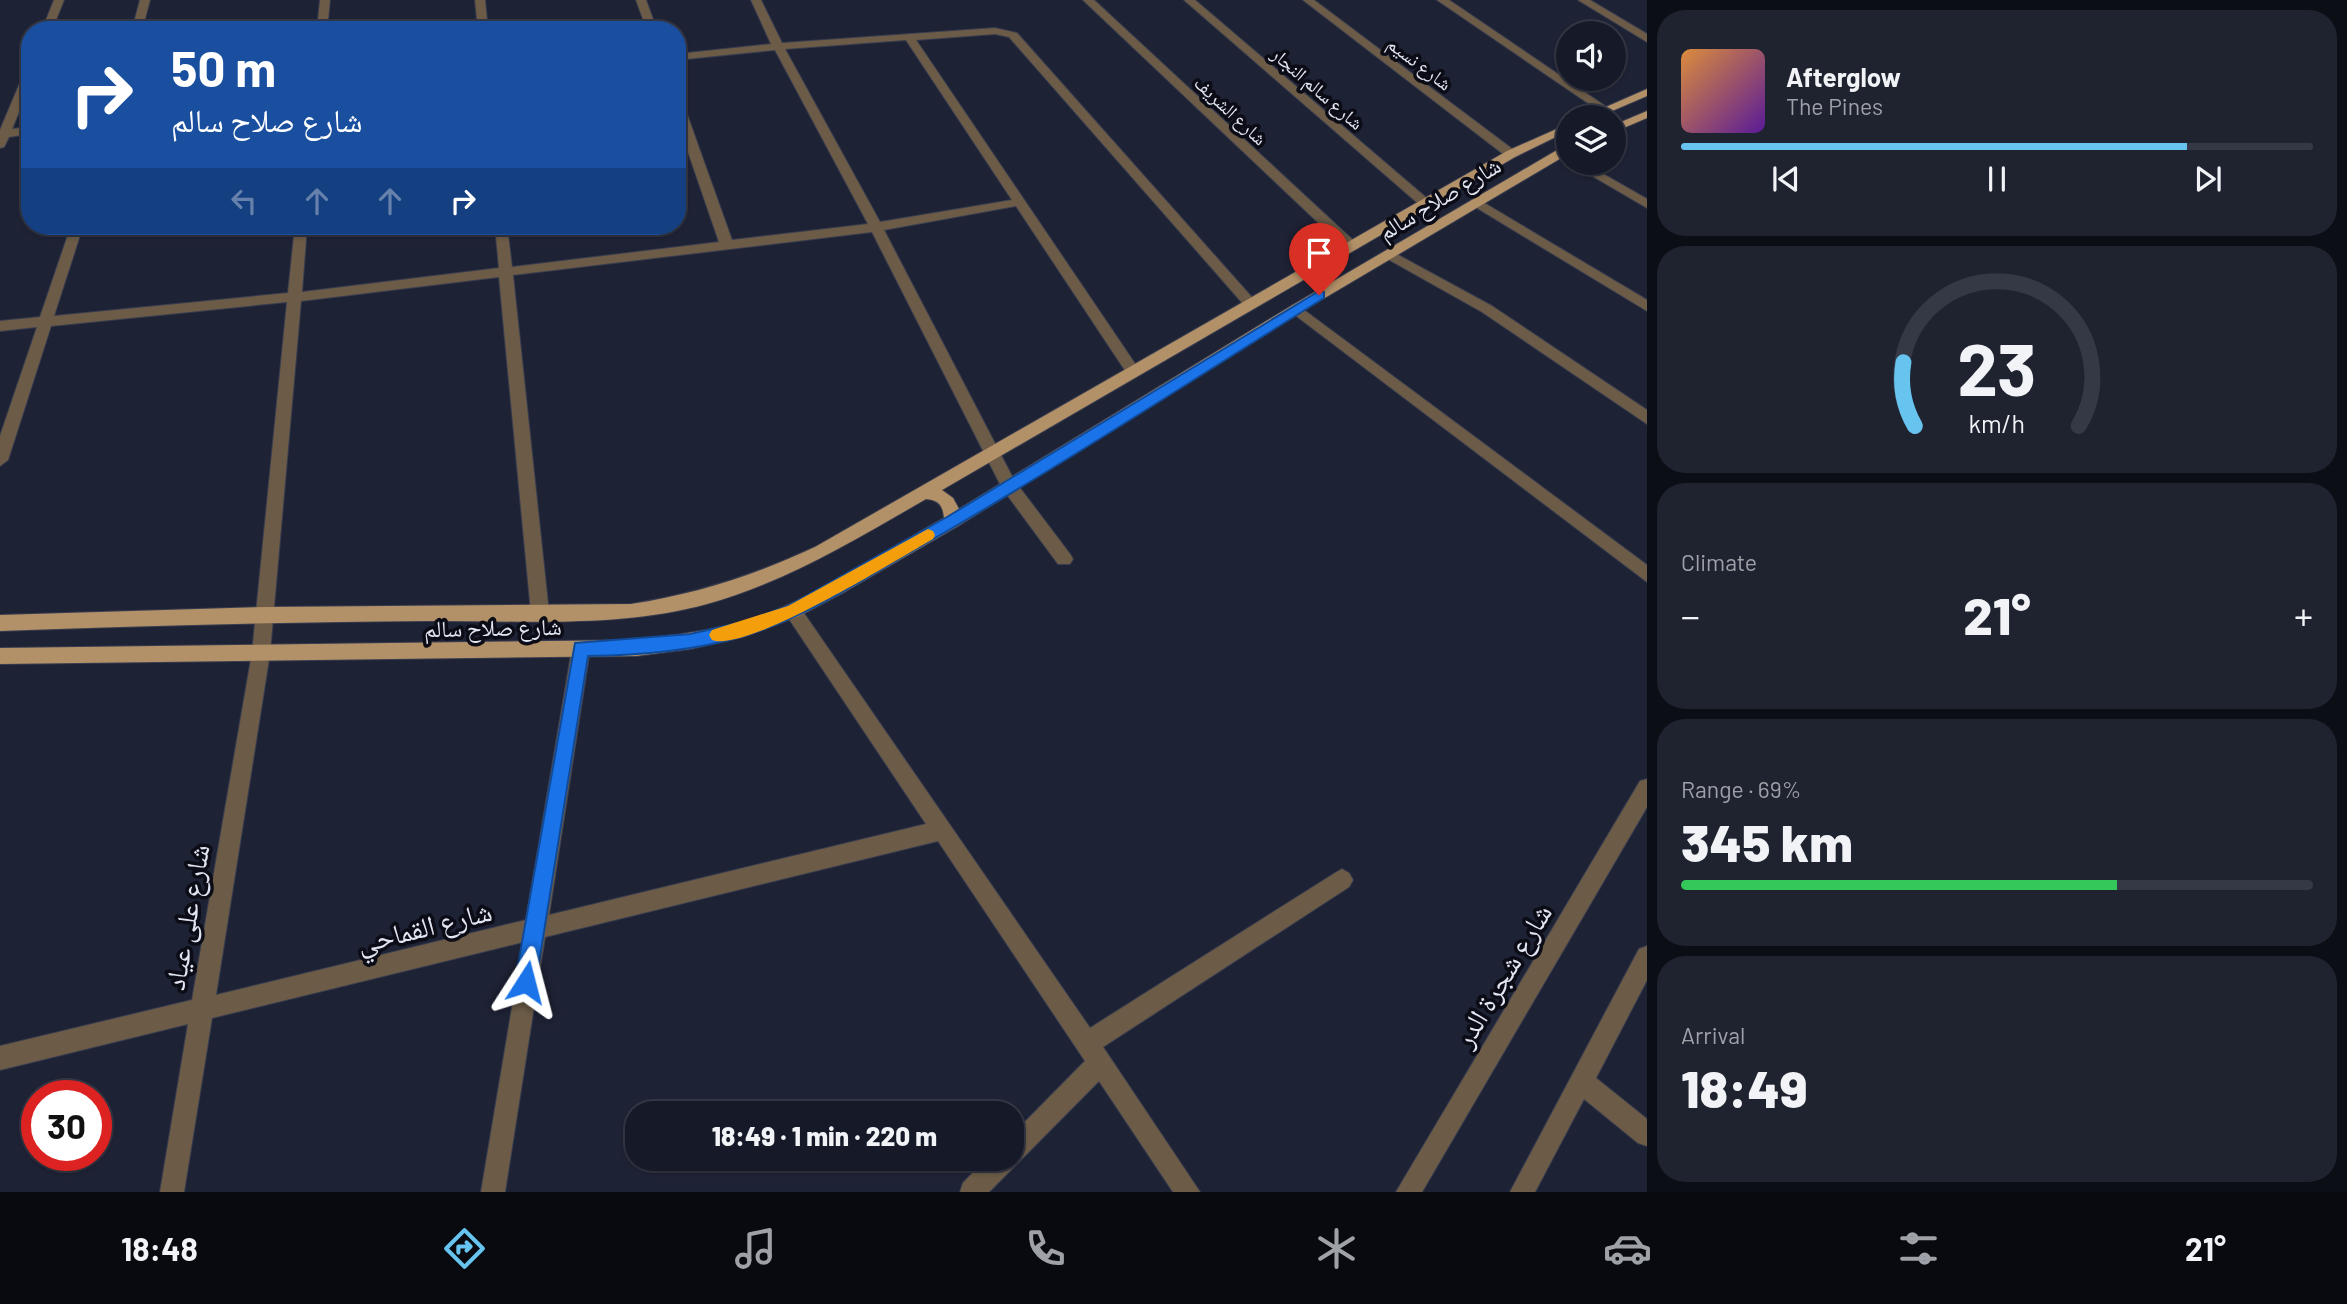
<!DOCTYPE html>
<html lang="en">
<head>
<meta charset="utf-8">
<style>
	:root { --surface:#161a28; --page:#1f2330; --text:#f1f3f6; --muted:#9ea1a8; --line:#353845; --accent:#66c4ef }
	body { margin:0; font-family:Barlow,"Noto Naskh Arabic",sans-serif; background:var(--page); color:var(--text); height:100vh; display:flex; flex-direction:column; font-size:26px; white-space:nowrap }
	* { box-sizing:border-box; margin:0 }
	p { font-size:23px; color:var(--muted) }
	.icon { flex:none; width:38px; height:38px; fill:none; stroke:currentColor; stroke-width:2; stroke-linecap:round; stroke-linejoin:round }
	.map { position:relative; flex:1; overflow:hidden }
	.sheet { display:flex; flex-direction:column; gap:10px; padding:10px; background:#0c0e16; width:700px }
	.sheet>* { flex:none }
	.top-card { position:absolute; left:21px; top:21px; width:665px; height:214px; border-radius:28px; box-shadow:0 2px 5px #0004,0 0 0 2px var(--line); background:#1a4fa0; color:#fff; overflow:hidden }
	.controls { position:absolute; left:1556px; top:21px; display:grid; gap:14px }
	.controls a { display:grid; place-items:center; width:70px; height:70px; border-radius:50%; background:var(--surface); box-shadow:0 2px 5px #0004,0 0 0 2px var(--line); font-size:35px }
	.speed { position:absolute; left:21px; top:1080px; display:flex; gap:14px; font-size:35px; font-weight:700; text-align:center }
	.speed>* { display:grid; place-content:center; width:91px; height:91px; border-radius:50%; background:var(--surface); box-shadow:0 2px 5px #0004,0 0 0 2px var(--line); line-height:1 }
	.speed .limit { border:10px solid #d22; background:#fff; color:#111 }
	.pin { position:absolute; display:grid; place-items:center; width:60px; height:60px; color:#fff; margin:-72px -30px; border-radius:50% 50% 50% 0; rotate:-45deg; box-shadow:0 0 7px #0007 }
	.pin .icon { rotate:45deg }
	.me { position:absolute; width:77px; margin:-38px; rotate:9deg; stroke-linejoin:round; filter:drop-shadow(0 0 5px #0008) }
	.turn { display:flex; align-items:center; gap:24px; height:147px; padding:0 35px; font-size:32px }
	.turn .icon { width:91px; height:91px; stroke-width:2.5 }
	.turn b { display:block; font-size:49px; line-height:60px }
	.lanes { display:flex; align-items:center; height:66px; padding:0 35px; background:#0003; justify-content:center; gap:35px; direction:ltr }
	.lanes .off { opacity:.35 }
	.big { font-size:52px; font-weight:800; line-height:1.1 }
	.sheet .widget { flex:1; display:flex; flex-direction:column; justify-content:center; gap:10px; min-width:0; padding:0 24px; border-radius:28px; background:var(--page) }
	.sheet .dial { align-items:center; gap:0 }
	.dial svg { height:182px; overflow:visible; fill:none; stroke:var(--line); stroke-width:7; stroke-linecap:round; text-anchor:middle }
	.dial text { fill:var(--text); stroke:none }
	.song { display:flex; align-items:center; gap:21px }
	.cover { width:84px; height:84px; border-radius:10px; background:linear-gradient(135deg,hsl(30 70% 55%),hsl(270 70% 35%)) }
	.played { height:7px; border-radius:4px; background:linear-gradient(90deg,var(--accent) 80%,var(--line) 80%) }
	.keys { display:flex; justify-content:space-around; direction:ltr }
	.heat { display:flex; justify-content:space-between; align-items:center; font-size:38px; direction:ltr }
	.charge { height:10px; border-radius:5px; background:linear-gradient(90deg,#34c759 69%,var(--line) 0) }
	.trip { position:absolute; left:625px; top:1101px; width:399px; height:70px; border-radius:28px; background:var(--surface); box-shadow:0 2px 5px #0004,0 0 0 2px var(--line); font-weight:800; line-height:70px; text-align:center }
	.menu { display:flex; height:112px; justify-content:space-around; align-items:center; background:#090a10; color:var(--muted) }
	.menu .icon { width:49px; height:49px }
	.menu .on { color:var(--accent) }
	.menu b { font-size:32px; color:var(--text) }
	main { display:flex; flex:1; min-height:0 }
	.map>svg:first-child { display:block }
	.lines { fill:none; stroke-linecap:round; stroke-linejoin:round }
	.minor-casing { stroke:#393d4f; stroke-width:2 }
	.major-casing { stroke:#393d4f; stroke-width:2 }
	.minor { fill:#6b5b47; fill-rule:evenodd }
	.major { fill:#b39168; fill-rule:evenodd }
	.route { fill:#1a73e8; stroke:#114b97; stroke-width:2 }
	.slow { fill:#f59e0b }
	.labels { text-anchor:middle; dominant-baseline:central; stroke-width:7; stroke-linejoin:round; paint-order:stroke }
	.far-street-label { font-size:19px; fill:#e2e6f2; stroke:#0b0c15 }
	.street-label { font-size:23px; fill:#e2e6f2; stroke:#0b0c15 }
	.near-street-label { font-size:28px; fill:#e2e6f2; stroke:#0b0c15 }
</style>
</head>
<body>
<main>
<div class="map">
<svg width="1647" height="1192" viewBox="0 0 1647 1192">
	<rect width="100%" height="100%" fill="#1e2235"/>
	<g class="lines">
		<defs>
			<g id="minor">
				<polygon points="54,0 64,0 52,30 42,30"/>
				<polygon points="140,0 150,0 142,30 132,30"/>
				<polygon points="320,0 330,0 327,30 317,30"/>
				<polygon points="475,0 485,0 488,30 478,30"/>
				<polygon points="636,0 646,0 657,30 647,30"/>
				<path d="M751,0H761L782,43L995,28L1017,33L1257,303L1250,308L1245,306L1009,37L995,34L916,40L1140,371L1138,375H1128L1016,206L884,230L1014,480L1070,554L1073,559L1070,564H1058L1002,488L872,232L513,275L549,613L546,618L540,621L534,618L531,613L499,277L301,301L270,653L216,995L526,920L572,649L575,643L581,641L587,643L590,649L549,915L926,824L787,616L784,611L787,606L793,604L799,606L1090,1028L1335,873L1342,869L1349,873L1353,880L1349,887L1103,1047L1200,1192H1173L1099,1081L989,1192H960L963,1183L987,1158H1012V1135L1085,1061L938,841L545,937L505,1192H481L523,942L212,1018L184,1192H160L188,1024L0,1070V1046L192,1000L252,653L287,302L51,326L8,460L0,466V436L37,327L0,331V321L40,317L71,226H83L54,316L288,293L295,226H307L302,292L499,268L495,226H507L512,267L719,242L677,120V100L683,103L732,240L868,224L775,50L677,60V54L771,44ZM906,40L1012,200L880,222L785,49Z"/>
				<polygon points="1083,0 1094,0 1355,242 1355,248 1345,248"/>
				<polygon points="1184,0 1195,0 1429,200 1429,206 1421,206"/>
				<polygon points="1303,0 1314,0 1515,151 1515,157 1507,157"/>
				<polygon points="1437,0 1449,0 1611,110 1601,112"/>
				<polygon points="1578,0 1590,0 1647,34 1647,42"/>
				<polygon points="30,68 30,85 12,129 30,127 30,134 9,137 4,147 0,148 0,130 25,71"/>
				<polygon points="1570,163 1584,163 1647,199 1647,208"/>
				<polygon points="1476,198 1647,300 1647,311 1472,205 1470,202"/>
				<polygon points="1389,250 1492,306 1647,410 1647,424 1482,312 1384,257 1382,254"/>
				<polygon points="1296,304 1647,565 1647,582 1291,312 1291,306"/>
				<polygon points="1647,779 1647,807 1422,1192 1396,1192 1640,781"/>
				<polygon points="1647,946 1647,980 1596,1078 1647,1119 1647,1146 1638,1143 1584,1099 1535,1192 1510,1192 1639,949"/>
			</g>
			<g id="major">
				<polygon points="1647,89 1647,96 1598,117 1583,117"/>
				<polygon points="1647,111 1647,118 1614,132 1614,125"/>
				<path d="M1568,124V131L1515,157L942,490L953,498L959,509L1291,306L1564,146L1568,145V154L1301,312L958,526L846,591L799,616L743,637L690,649L636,656L0,664V648L636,640C687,634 741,627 788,605C842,580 892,547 944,518C943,505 938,500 926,499C855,540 786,582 707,604C616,629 517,620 423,621C282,622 141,626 0,631V615L266,607L631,604C696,594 755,575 815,547L1507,151Z"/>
			</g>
		</defs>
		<use href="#minor" class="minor-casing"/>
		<use href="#major" class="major-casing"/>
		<use href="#minor" class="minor"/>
		<use href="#major" class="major"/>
	</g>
	<path class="route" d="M1319,291L1324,292V298C1191,381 1059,467 923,545C865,578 809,616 744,636C694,651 641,655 588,656L536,982L533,989L526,992L518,989L515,982L575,643L690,634L743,622L788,606L947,517Z"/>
	<path class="slow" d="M928,529L933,531L935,535L933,539C896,560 747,653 712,640L709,635L712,630L788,606Z"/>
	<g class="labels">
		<g class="far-street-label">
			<text transform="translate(1420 63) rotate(37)">شارع نسيم</text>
			<text transform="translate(1318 88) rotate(41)">شارع سالم النجار</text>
			<text transform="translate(1231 110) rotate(43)">شارع الشريف</text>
		</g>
		<g class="street-label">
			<text transform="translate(1439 198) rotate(-31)">شارع صلاح سالم</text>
			<text transform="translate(493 627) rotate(-1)">شارع صلاح سالم</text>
		</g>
		<g class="near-street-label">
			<text transform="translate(186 917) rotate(-80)">شارع على عياد</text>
			<text transform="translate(424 926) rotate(-14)">شارع القماحي</text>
			<text transform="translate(1502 975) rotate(-59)">شارع شجرة الدر</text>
		</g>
	</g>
</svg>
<div class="controls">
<a><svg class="icon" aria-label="sound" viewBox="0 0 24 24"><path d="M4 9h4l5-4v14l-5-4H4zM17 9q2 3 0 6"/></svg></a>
<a><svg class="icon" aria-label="layers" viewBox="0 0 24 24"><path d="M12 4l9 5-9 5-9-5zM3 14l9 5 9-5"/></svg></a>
</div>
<div class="speed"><div class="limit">30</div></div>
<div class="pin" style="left:1319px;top:295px;background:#d93025"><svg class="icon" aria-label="arrive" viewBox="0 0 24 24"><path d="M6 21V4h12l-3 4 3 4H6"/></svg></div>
<svg class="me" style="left:526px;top:982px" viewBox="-20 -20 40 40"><path d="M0-17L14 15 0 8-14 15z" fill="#1a73e8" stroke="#fff" stroke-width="4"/></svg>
<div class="trip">18:49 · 1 min · 220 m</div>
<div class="top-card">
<div class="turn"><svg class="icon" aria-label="right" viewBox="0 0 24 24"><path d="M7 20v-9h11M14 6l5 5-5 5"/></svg><div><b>50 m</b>شارع صلاح سالم</div></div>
<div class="lanes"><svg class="icon off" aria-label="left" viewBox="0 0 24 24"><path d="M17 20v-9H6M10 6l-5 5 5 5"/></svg><svg class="icon off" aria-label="ahead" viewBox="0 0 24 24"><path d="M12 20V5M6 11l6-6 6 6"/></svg><svg class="icon off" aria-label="ahead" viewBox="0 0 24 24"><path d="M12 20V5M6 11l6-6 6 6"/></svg><svg class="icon" aria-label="right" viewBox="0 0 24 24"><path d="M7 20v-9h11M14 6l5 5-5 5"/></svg></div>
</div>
</div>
<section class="sheet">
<div class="widget">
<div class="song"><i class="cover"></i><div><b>Afterglow</b><p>The Pines</p></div></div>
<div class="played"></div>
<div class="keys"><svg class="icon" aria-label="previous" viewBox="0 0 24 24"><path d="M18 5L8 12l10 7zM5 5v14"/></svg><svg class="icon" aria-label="pause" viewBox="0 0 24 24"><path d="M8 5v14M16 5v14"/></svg><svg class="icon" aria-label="next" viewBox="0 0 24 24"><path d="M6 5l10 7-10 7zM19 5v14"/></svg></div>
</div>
<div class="widget dial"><svg viewBox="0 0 100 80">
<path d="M14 69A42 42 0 1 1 86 69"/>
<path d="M14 69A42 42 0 0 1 9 41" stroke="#66c4ef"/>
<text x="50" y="56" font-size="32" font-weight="700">23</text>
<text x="50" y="72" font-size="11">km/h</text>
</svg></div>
<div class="widget"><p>Climate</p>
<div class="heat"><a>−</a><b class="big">21°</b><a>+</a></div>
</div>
<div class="widget"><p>Range · 69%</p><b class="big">345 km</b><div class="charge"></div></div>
<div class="widget"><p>Arrival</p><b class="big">18:49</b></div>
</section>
</main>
<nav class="menu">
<b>18:48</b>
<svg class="icon on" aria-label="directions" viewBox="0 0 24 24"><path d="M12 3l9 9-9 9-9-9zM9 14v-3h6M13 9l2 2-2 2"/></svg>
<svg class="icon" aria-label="music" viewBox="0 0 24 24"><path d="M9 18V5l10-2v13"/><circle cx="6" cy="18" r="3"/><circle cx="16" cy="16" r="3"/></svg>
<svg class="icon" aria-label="phone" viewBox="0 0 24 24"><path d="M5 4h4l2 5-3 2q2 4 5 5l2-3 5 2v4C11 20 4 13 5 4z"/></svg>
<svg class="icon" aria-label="climate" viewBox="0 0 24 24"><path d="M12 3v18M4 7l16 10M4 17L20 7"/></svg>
<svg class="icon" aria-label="car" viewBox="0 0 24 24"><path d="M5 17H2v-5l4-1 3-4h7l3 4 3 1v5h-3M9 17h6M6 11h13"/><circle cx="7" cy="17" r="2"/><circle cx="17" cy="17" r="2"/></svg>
<svg class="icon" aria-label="filters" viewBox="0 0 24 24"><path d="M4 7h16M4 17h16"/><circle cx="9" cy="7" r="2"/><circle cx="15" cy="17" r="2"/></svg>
<b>21°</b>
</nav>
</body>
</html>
